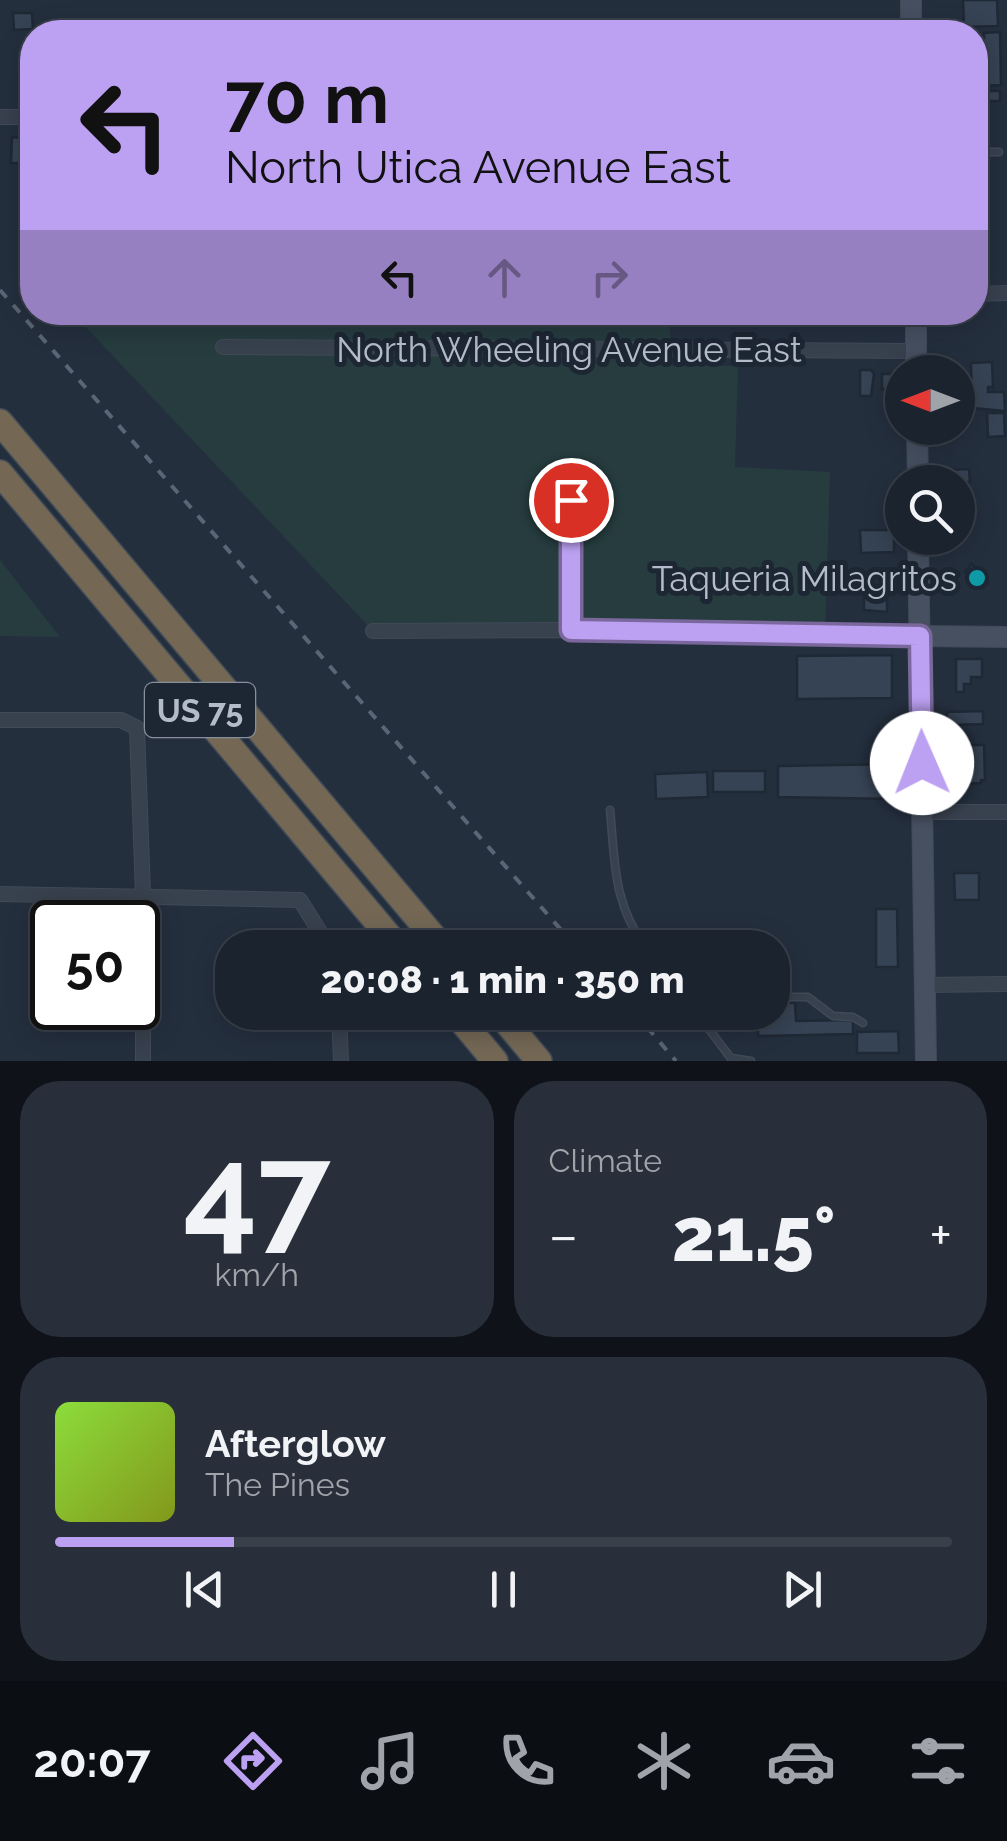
<!DOCTYPE html>
<html lang="en">
<head>
<meta charset="utf-8">
<style>
	:root { --surface:#1b232e; --page:#282f3a; --text:#f1f3f6; --muted:#a0a4aa; --line:#39404a; --accent:#bca0f2 }
	body { margin:0; font-family:Raleway,sans-serif; background:var(--page); color:var(--text); height:100vh; display:flex; flex-direction:column; font-size:38px; white-space:nowrap }
	* { box-sizing:border-box; margin:0 }
	p { font-size:32px; color:var(--muted) }
	.icon { flex:none; width:55px; height:55px; fill:none; stroke:currentColor; stroke-width:2; stroke-linecap:round; stroke-linejoin:round }
	.map { position:relative; height:1061px; overflow:hidden }
	.details { display:flex; flex-direction:column; gap:20px; padding:20px; background:#0f1319; flex:1 }
	.details>* { flex:none }
	.banner { position:absolute; left:20px; top:20px; width:968px; height:305px; border-radius:40px; box-shadow:0 5px 25px #0003,0 0 0 2px var(--line); background:#bca0f2; color:#111; overflow:hidden }
	.needle { width:65px; rotate:270deg }
	.buttons { position:absolute; left:885px; top:355px; display:grid; gap:20px }
	.buttons a { display:grid; place-items:center; width:90px; height:90px; border-radius:50%; background:var(--surface); box-shadow:0 5px 25px #0003,0 0 0 2px var(--line); font-size:50px }
	.speed { position:absolute; left:30px; top:900px; display:flex; gap:20px; font-size:50px; font-weight:700; text-align:center }
	.speed>* { display:grid; place-content:center; width:130px; height:130px; border-radius:50%; background:var(--surface); box-shadow:0 5px 25px #0003,0 0 0 2px var(--line); line-height:1 }
	.speed .limit { border:5px solid #111; border-radius:15px; background:#fff; color:#111 }
	.pin { position:absolute; display:grid; place-items:center; width:85px; height:85px; color:#fff; margin:-42px; border:5px solid #fff; border-radius:50%; box-shadow:0 2px 10px #0007 }
	.me { position:absolute; width:110px; margin:-55px; rotate:359deg; stroke-linejoin:round; filter:drop-shadow(0 0 8px #0008) }
	.turn { display:flex; align-items:center; gap:35px; height:210px; padding:0 40px; font-size:45px }
	.turn .icon { width:130px; height:130px; stroke-width:2.5 }
	.turn b { display:block; font-size:70px; line-height:85px }
	.lanes { display:flex; align-items:center; height:95px; padding:0 40px; background:#0003; justify-content:center; gap:50px; direction:ltr }
	.lanes .off { opacity:.35 }
	.big { font-size:75px; font-weight:800; line-height:1.1 }
	.details .tile { flex:1; display:flex; flex-direction:column; justify-content:center; gap:15px; min-width:0; padding:0 35px; border-radius:40px; background:var(--page) }
	.details .dial { align-items:center; gap:0 }
	.dial b { font-size:130px; line-height:1 }
	.song { display:flex; align-items:center; gap:30px }
	.cover { width:120px; height:120px; border-radius:15px; background:linear-gradient(135deg,hsl(90 70% 55%),hsl(70 70% 35%)) }
	.played { height:10px; border-radius:5px; background:linear-gradient(90deg,var(--accent) 20%,var(--line) 20%) }
	.keys { display:flex; justify-content:space-around; direction:ltr }
	.heat { display:flex; justify-content:space-between; align-items:center; font-size:55px; direction:ltr }
	.details .tiles { flex:1; display:grid; gap:20px; grid-template-columns:1fr 1fr }
	.tile:last-child { grid-column:span 2 }
	.trip { position:absolute; left:215px; top:930px; width:575px; height:100px; border-radius:40px; background:var(--surface); box-shadow:0 5px 25px #0003,0 0 0 2px var(--line); font-weight:800; line-height:100px; text-align:center }
	.dock { display:flex; height:160px; justify-content:space-around; align-items:center; background:#0b0e12; color:var(--muted) }
	.dock .icon { width:70px; height:70px }
	.dock .current { color:var(--accent) }
	.dock b { font-size:45px; color:var(--text) }
	.map>svg:first-child { display:block }
	.green { fill:#263c3f }
	.building { fill:#364354; stroke:#1f2835; stroke-width:2.5 }
	.lines { fill:none; stroke-linecap:round; stroke-linejoin:round }
	.lane-casing { stroke:#414a57; stroke-width:9 }
	.street-casing { stroke:#414a57; stroke-width:16 }
	.secondary-casing { stroke:#414a57; stroke-width:22 }
	.highway-casing { stroke:#434c59; stroke-width:28 }
	.lane { stroke:#38414e; stroke-width:6 }
	.street { stroke:#38414e; stroke-width:14 }
	.secondary { stroke:#465061; stroke-width:20 }
	.highway { stroke:#746855; stroke-width:25 }
	.rail { stroke:#5a6575; stroke-width:4; stroke-dasharray:10 10; stroke-linecap:butt }
	.route-casing { stroke:#7a689d; stroke-width:25 }
	.route { stroke:#bca0f2; stroke-width:18 }
	.culture-dot { fill:#0f9aa8; stroke:#1d2633; stroke-width:4 }
	.labels { text-anchor:middle; dominant-baseline:central; stroke-width:10; stroke-linejoin:round; paint-order:stroke }
	.shield { fill:#1d2633; stroke:#878f9c; stroke-width:2.5 }
	.shield-label { font-size:32px; font-weight:bold; fill:#b4bcc9 }
	.street-label { font-size:35px; fill:#b4bcc9; stroke:#1d2633 }
	.poi-label { font-size:35px; fill:#b4bcc9; stroke:#1d2633; text-anchor:end }
</style>
</head>
<body>
<div class="map">
<svg width="1007" height="1061" viewBox="0 0 1007 1061">
	<rect width="100%" height="100%" fill="#242f3e"/>
	<g class="green">
		<polygon points="78,313 669,313 672,366 738,366 735,467 830,472 825,635 373,631 79,320"/>
		<polygon points="0,560 60,637 0,636"/>
	</g>
	<g class="building">
		<polygon points="963,0 997,0 998,26 964,27"/>
		<polygon points="13,13 32,13 33,29 14,30"/>
		<polygon points="1000,32 1001,85 985,86 985,91 1000,91 1000,101 975,101 975,38 984,38 984,33"/>
		<polygon points="12,137 24,138 23,163 11,163"/>
		<polygon points="992,362 993,387 988,387 988,392 1004,392 1005,411 972,408 971,363"/>
		<polygon points="860,370 871,370 874,374 871,396 860,396"/>
		<rect x="882" y="374" width="11" height="15"/>
		<polygon points="987,413 1004,413 1005,436 988,437"/>
		<polygon points="969,469 970,482 948,482 948,470"/>
		<polygon points="860,530 894,530 894,552 861,553"/>
		<polygon points="972,564 988,583 983,588 965,572"/>
		<polygon points="864,595 887,595 887,612 864,610"/>
		<polygon points="892,655 892,698 797,699 797,656"/>
		<polygon points="956,659 982,659 982,677 971,677 971,684 964,684 964,692 956,692"/>
		<polygon points="983,711 983,724 947,725 947,712"/>
		<polygon points="959,745 984,745 985,780 981,780 981,783 960,784 960,773 947,773 947,756 960,756"/>
		<polygon points="896,764 896,799 778,797 778,766"/>
		<rect x="713" y="771" width="52" height="21"/>
		<polygon points="707,772 708,797 656,799 655,774"/>
		<polygon points="954,873 979,873 979,900 955,900"/>
		<polygon points="876,909 897,909 898,967 876,967"/>
		<polygon points="772,1003 795,1003 796,1021 853,1020 853,1034 758,1036 758,1012 772,1012"/>
		<polygon points="898,1031 899,1053 857,1053 857,1032"/>
	</g>
	<g class="lines">
		<defs>
			<g id="lane">
				<polyline points="975,152 999,152"/>
				<path d="M610,810C615,862 613,904 646,948"/>
				<polyline points="772,997 808,997 833,1016 853,1017 863,1023"/>
				<polyline points="696,1012 733,1061"/>
				<polyline points="731,1058 751,1061"/>
			</g>
			<g id="street">
				<polyline points="0,117 32,117"/>
				<polyline points="975,294 1007,293"/>
				<polyline points="223,347 916,351"/>
				<polyline points="571,630 571,500"/>
				<polyline points="373,631 571,630 920,636"/>
				<polyline points="0,720 121,720 137,728 143,894 143,1061"/>
				<polyline points="923,812 1007,812"/>
				<polyline points="0,894 300,900 330,948"/>
				<polyline points="925,985 1007,984"/>
				<polyline points="339,1012 341,1061"/>
			</g>
			<g id="secondary">
				<polyline points="911,0 911,32"/>
				<polyline points="916,312 916,372"/>
				<polyline points="917,428 918,482"/>
				<polyline points="918,538 926,1061"/>
				<polyline points="920,636 1007,637"/>
			</g>
			<g id="highway">
				<polyline points="0,422 443,948"/>
				<polyline points="0,473 399,948"/>
				<polyline points="454,1012 495,1061"/>
				<polyline points="498,1012 539,1061"/>
			</g>
		</defs>
		<use href="#lane" class="lane-casing"/>
		<use href="#street" class="street-casing"/>
		<use href="#secondary" class="secondary-casing"/>
		<use href="#highway" class="highway-casing"/>
		<use href="#lane" class="lane"/>
		<use href="#street" class="street"/>
		<use href="#secondary" class="secondary"/>
		<use href="#highway" class="highway"/>
		<g class="rail">
			<polyline points="0,290 577,948"/>
			<polyline points="634,1012 676,1061"/>
		</g>
	</g>
	<g class="lines">
		<defs>
			<polyline id="route" points="571,500 571,630 920,636 922,763"/>
		</defs>
		<use href="#route" class="route-casing"/>
		<use href="#route" class="route"/>
	</g>
	<circle class="culture-dot" cx="977" cy="578" r="10"/>
	<g class="labels">
		<rect class="shield" x="145" y="683" width="110" height="54" rx="8"/>
		<g class="shield-label">
			<text x="200" y="710">US 75</text>
		</g>
		<g class="street-label">
			<text x="569" y="349">North Wheeling Avenue East</text>
		</g>
		<g class="poi-label">
			<text x="957" y="578">Taqueria Milagritos</text>
		</g>
	</g>
</svg>
<div class="buttons">
<a><svg class="needle" viewBox="-14 -14 28 28"><path d="M0-13l5 13h-10z" fill="#e53935"/><path d="M0 13l5-13h-10z" fill="#a0a4aa"/></svg></a>
<a><svg class="icon" aria-label="search" viewBox="0 0 24 24"><circle cx="10" cy="10" r="6"/><path d="M15 15l6 6"/></svg></a>
</div>
<div class="speed"><div class="limit">50</div></div>
<div class="pin" style="left:571px;top:500px;background:#d93025"><svg class="icon" aria-label="arrive" viewBox="0 0 24 24"><path d="M6 21V4h12l-3 4 3 4H6"/></svg></div>
<svg class="me" style="left:922px;top:763px" viewBox="-20 -20 40 40"><circle r="19" fill="#fff"/><path d="M0-13L10 11 0 6-10 11z" fill="#bca0f2"/></svg>
<div class="trip">20:08 · 1 min · 350 m</div>
<div class="banner">
<div class="turn"><svg class="icon" aria-label="left" viewBox="0 0 24 24"><path d="M17 20v-9H6M10 6l-5 5 5 5"/></svg><div><b>70 m</b>North Utica Avenue East</div></div>
<div class="lanes"><svg class="icon" aria-label="left" viewBox="0 0 24 24"><path d="M17 20v-9H6M10 6l-5 5 5 5"/></svg><svg class="icon off" aria-label="ahead" viewBox="0 0 24 24"><path d="M12 20V5M6 11l6-6 6 6"/></svg><svg class="icon off" aria-label="right" viewBox="0 0 24 24"><path d="M7 20v-9h11M14 6l5 5-5 5"/></svg></div>
</div>
</div>
<section class="details">
<div class="tiles">
<div class="tile dial"><b>47</b><p>km/h</p></div>
<div class="tile"><p>Climate</p>
<div class="heat"><a>−</a><b class="big">21.5°</b><a>+</a></div>
</div>
<div class="tile">
<div class="song"><i class="cover"></i><div><b>Afterglow</b><p>The Pines</p></div></div>
<div class="played"></div>
<div class="keys"><svg class="icon" aria-label="previous" viewBox="0 0 24 24"><path d="M18 5L8 12l10 7zM5 5v14"/></svg><svg class="icon" aria-label="pause" viewBox="0 0 24 24"><path d="M8 5v14M16 5v14"/></svg><svg class="icon" aria-label="next" viewBox="0 0 24 24"><path d="M6 5l10 7-10 7zM19 5v14"/></svg></div>
</div>
</div>
</section>
<nav class="dock">
<b>20:07</b>
<svg class="icon current" aria-label="directions" viewBox="0 0 24 24"><path d="M12 3l9 9-9 9-9-9zM9 14v-3h6M13 9l2 2-2 2"/></svg>
<svg class="icon" aria-label="music" viewBox="0 0 24 24"><path d="M9 18V5l10-2v13"/><circle cx="6" cy="18" r="3"/><circle cx="16" cy="16" r="3"/></svg>
<svg class="icon" aria-label="phone" viewBox="0 0 24 24"><path d="M5 4h4l2 5-3 2q2 4 5 5l2-3 5 2v4C11 20 4 13 5 4z"/></svg>
<svg class="icon" aria-label="climate" viewBox="0 0 24 24"><path d="M12 3v18M4 7l16 10M4 17L20 7"/></svg>
<svg class="icon" aria-label="car" viewBox="0 0 24 24"><path d="M5 17H2v-5l4-1 3-4h7l3 4 3 1v5h-3M9 17h6M6 11h13"/><circle cx="7" cy="17" r="2"/><circle cx="17" cy="17" r="2"/></svg>
<svg class="icon" aria-label="filters" viewBox="0 0 24 24"><path d="M4 7h16M4 17h16"/><circle cx="9" cy="7" r="2"/><circle cx="15" cy="17" r="2"/></svg>
</nav>
</body>
</html>
